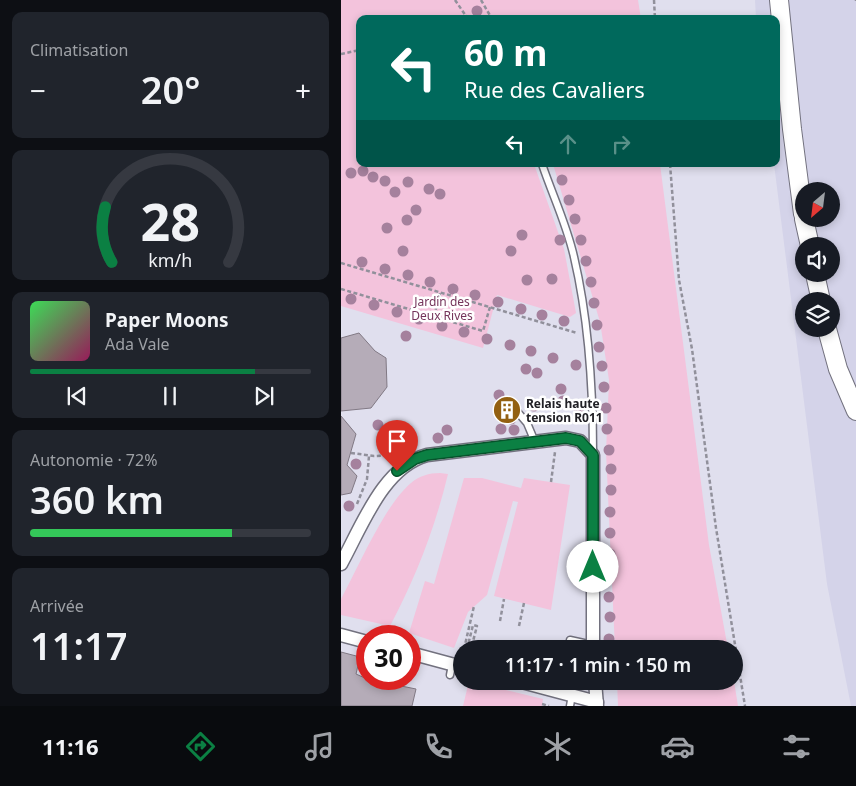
<!DOCTYPE html>
<html lang="fr">
<head>
<meta charset="utf-8">
<style>
	:root { --surface:#171b24; --page:#20242c; --text:#f1f3f6; --muted:#9ea1a6; --line:#363941; --accent:#0b8043 }
	body { margin:0; font-family:"Noto Sans",sans-serif; background:var(--page); color:var(--text); height:100vh; display:flex; flex-direction:column; font-size:19px; white-space:nowrap }
	* { box-sizing:border-box; margin:0 }
	p { font-size:16px; color:var(--muted) }
	.icon { flex:none; width:28px; height:28px; fill:none; stroke:currentColor; stroke-width:2; stroke-linecap:round; stroke-linejoin:round }
	.map { position:relative; flex:1; overflow:hidden }
	.side { display:flex; flex-direction:column; gap:12px; padding:12px; background:#0d0f14; width:341px }
	.side>* { flex:none }
	.guide { position:absolute; left:15px; top:15px; width:424px; height:152px; border-radius:10px; box-shadow:0 2px 8px #0003; background:#00695c; color:#fff; overflow:hidden }
	.needle { width:32px; rotate:208deg }
	.tools { position:absolute; left:454px; top:182px; display:grid; gap:10px }
	.tools a { display:grid; place-items:center; width:45px; height:45px; border-radius:50%; background:var(--surface); box-shadow:0 2px 8px #0003; font-size:25px }
	.speed { position:absolute; left:15px; top:625px; display:flex; gap:10px; font-size:25px; font-weight:700; text-align:center }
	.speed>* { display:grid; place-content:center; width:65px; height:65px; border-radius:50%; background:var(--surface); box-shadow:0 2px 8px #0003; line-height:1 }
	.speed .limit { border:8px solid #d22; background:#fff; color:#111 }
	.pin { position:absolute; display:grid; place-items:center; width:42px; height:42px; color:#fff; margin:-51px -21px; border-radius:50% 50% 50% 0; rotate:-45deg; box-shadow:0 0 5px #0007 }
	.pin .icon { rotate:45deg }
	.me { position:absolute; width:55px; margin:-28px; rotate:0deg; stroke-linejoin:round; filter:drop-shadow(0 0 4px #0008) }
	.turn { display:flex; align-items:center; gap:18px; height:105px; padding:0 25px; font-size:22px }
	.turn .icon { width:65px; height:65px; stroke-width:2.5 }
	.turn b { display:block; font-size:35px; line-height:42px }
	.lanes { display:flex; align-items:center; height:48px; padding:0 25px; background:#0003; justify-content:center; gap:25px; direction:ltr }
	.lanes .off { opacity:.35 }
	.big { font-size:38px; font-weight:600; line-height:1.1 }
	.side .widget { flex:1; display:flex; flex-direction:column; justify-content:center; gap:8px; min-width:0; padding:0 18px; border-radius:10px; background:var(--page) }
	.side .dial { align-items:center; gap:0 }
	.dial svg { height:130px; overflow:visible; fill:none; stroke:var(--line); stroke-width:7; stroke-linecap:round; text-anchor:middle }
	.dial text { fill:var(--text); stroke:none }
	.song { display:flex; align-items:center; gap:15px }
	.cover { width:60px; height:60px; border-radius:8px; background:linear-gradient(135deg,hsl(130 70% 55%),hsl(330 70% 35%)) }
	.played { height:5px; border-radius:2px; background:linear-gradient(90deg,var(--accent) 80%,var(--line) 80%) }
	.keys { display:flex; justify-content:space-around; direction:ltr }
	.heat { display:flex; justify-content:space-between; align-items:center; font-size:28px; direction:ltr }
	.charge { height:8px; border-radius:4px; background:linear-gradient(90deg,#34c759 72%,var(--line) 0) }
	.trip { position:absolute; left:112px; top:640px; width:290px; height:50px; border-radius:25px; background:var(--surface); box-shadow:0 2px 8px #0003; font-weight:600; line-height:50px; text-align:center }
	.tabs { display:flex; height:80px; justify-content:space-around; align-items:center; background:#090b0e; color:var(--muted) }
	.tabs .icon { width:35px; height:35px }
	.tabs .on { color:var(--accent) }
	.tabs b { font-size:22px; color:var(--text) }
	main { display:flex; flex:1; min-height:0 }
	.map>svg:first-child { display:block }
	.built { fill:#d4d3e9; fill-rule:evenodd }
	.green { fill:#f3c3dc }
	.building { fill:#b5acb8; stroke:#817984 }
	.lines { fill:none; stroke-linecap:round; stroke-linejoin:round }
	.service-casing { stroke:#72717e; stroke-width:9 }
	.minor-casing { stroke:#72717e; stroke-width:15 }
	.secondary-casing { stroke:#72717e; stroke-width:20 }
	.path { stroke:#91909b; stroke-width:2.5; stroke-dasharray:4 2.5; stroke-linecap:butt }
	.service { stroke:#fff; stroke-width:6 }
	.minor { stroke:#fff; stroke-width:12 }
	.secondary { stroke:#fff; stroke-width:18 }
	.tree { fill:#a5819d }
	.route-casing { stroke:#07532c; stroke-width:12 }
	.route { stroke:#0b8043; stroke-width:9 }
	.labels { text-anchor:middle; dominant-baseline:central; stroke-width:5; stroke-linejoin:round; paint-order:stroke }
	.park-label { font-size:12px; fill:#74345a; stroke:#fff }
	.poi-label { font-size:12px; font-weight:bold; fill:#212025; stroke:#fff; text-anchor:start }
</style>
</head>
<body>
<main>
<section class="side">
<div class="widget"><p>Climatisation</p>
<div class="heat"><a>−</a><b class="big">20°</b><a>+</a></div>
</div>
<div class="widget dial"><svg viewBox="0 0 100 80">
<path d="M14 69A42 42 0 1 1 86 69"/>
<path d="M14 69A42 42 0 0 1 10 35" stroke="#0b8043"/>
<text x="50" y="56" font-size="32" font-weight="700">28</text>
<text x="50" y="72" font-size="11">km/h</text>
</svg></div>
<div class="widget">
<div class="song"><i class="cover"></i><div><b>Paper Moons</b><p>Ada Vale</p></div></div>
<div class="played"></div>
<div class="keys"><svg class="icon" aria-label="previous" viewBox="0 0 24 24"><path d="M18 5L8 12l10 7zM5 5v14"/></svg><svg class="icon" aria-label="pause" viewBox="0 0 24 24"><path d="M8 5v14M16 5v14"/></svg><svg class="icon" aria-label="next" viewBox="0 0 24 24"><path d="M6 5l10 7-10 7zM19 5v14"/></svg></div>
</div>
<div class="widget"><p>Autonomie · 72%</p><b class="big">360 km</b><div class="charge"></div></div>
<div class="widget"><p>Arrivée</p><b class="big">11:17</b></div>
</section>
<div class="map">
<svg width="515" height="706" viewBox="0 0 515 706">
	<rect width="100%" height="100%" fill="#e0dfee"/>
	<path class="built" d="M414,0H515V706H510L486,584L433,164L435,19H415ZM462,191H490V219H462ZM462,246H490V274H462ZM462,301H490V329H462Z"/>
	<g class="green">
		<polygon points="0,0 297,0 300,19 19,19 19,164 193,164 223,249 235,313 229,317 156,295 142,348 0,306"/>
		<polygon points="212,164 319,164 368,545 387,649 274,649 265,452 268,380 259,322"/>
		<path d="M99,473L107,474C94,528 75,577 49,626L0,615V599C18,566 43,506 70,483C78,476 88,473 99,473Z"/>
		<polygon points="123,478 141,478 180,488 183,478 229,485 210,610 153,596 177,502 172,501 146,595 127,612 113,648 68,633 84,581 93,584"/>
		<polygon points="128,681 202,699 201,706 122,706"/>
		<polygon points="276,681 393,681 397,706 277,706"/>
	</g>
	<g class="building">
		<polygon points="18,333 34,351 45,358 46,387 30,408 0,411 0,338"/>
		<polygon points="0,416 15,434 6,465 16,476 10,493 0,495"/>
		<polygon points="0,652 19,657 15,674 26,679 75,689 71,706 0,706"/>
	</g>
	<g class="lines">
		<defs>
			<g id="service">
				<path d="M201,164C211,194 226,225 233,257C248,321 252,388 252,453"/>
				<polyline points="168,402 186,423 194,442"/>
				<polyline points="229,640 252,645"/>
				<polyline points="109,675 111,665"/>
				<polyline points="229,706 231,695"/>
			</g>
			<g id="minor">
				<path d="M0,564C21,526 42,467 86,455L225,438L239,441L252,455V649"/>
				<polyline points="0,635 26,642"/>
				<polyline points="69,653 121,667"/>
				<polyline points="177,681 256,702"/>
				<polyline points="254,681 256,706"/>
			</g>
			<g id="secondary">
				<polyline points="438,0 451,129 462,214"/>
				<polyline points="463,219 469,246"/>
				<polyline points="474,274 480,301"/>
				<polyline points="486,329 497,369 515,411"/>
			</g>
		</defs>
		<use href="#service" class="service-casing"/>
		<use href="#minor" class="minor-casing"/>
		<use href="#secondary" class="secondary-casing"/>
		<g class="path">
			<polyline points="114,0 127,19"/>
			<polyline points="140,0 151,19"/>
			<polyline points="313,0 314,19"/>
			<polyline points="515,0 515,1"/>
			<polyline points="118,19 126,16"/>
			<polyline points="0,54 19,50"/>
			<polyline points="329,164 338,280 351,349 375,528 404,706"/>
			<polyline points="0,263 236,333"/>
			<polyline points="0,289 142,331 149,307"/>
			<polyline points="93,316 99,293"/>
			<polyline points="10,453 33,456 56,455"/>
			<path d="M43,456C42,440 54,434 65,425"/>
			<polyline points="210,482 214,452"/>
			<polyline points="16,504 26,479 28,456"/>
			<polyline points="159,621 163,599"/>
			<polyline points="178,626 183,603"/>
			<polyline points="123,649 133,606"/>
			<polyline points="126,649 132,625 136,626 130,649"/>
			<polyline points="201,704 208,706"/>
		</g>
		<use href="#service" class="service"/>
		<use href="#minor" class="minor"/>
		<use href="#secondary" class="secondary"/>
	</g>
	<g class="tree">
		<circle cx="136" cy="11" r="5.5"/>
		<circle cx="22" cy="171" r="5.5"/>
		<circle cx="10" cy="173" r="5.5"/>
		<circle cx="32" cy="177" r="5.5"/>
		<circle cx="221" cy="180" r="5.5"/>
		<circle cx="44" cy="181" r="5.5"/>
		<circle cx="67" cy="182" r="5.5"/>
		<circle cx="88" cy="189" r="5.5"/>
		<circle cx="54" cy="192" r="5.5"/>
		<circle cx="99" cy="194" r="5.5"/>
		<circle cx="228" cy="200" r="5.5"/>
		<circle cx="75" cy="210" r="5.5"/>
		<circle cx="234" cy="219" r="5.5"/>
		<circle cx="66" cy="220" r="5.5"/>
		<circle cx="46" cy="228" r="5.5"/>
		<circle cx="181" cy="235" r="5.5"/>
		<circle cx="219" cy="240" r="5.5"/>
		<circle cx="240" cy="240" r="5.5"/>
		<circle cx="62" cy="251" r="5.5"/>
		<circle cx="170" cy="251" r="5.5"/>
		<circle cx="245" cy="261" r="5.5"/>
		<circle cx="21" cy="262" r="5.5"/>
		<circle cx="44" cy="269" r="5.5"/>
		<circle cx="67" cy="275" r="5.5"/>
		<circle cx="211" cy="279" r="5.5"/>
		<circle cx="186" cy="280" r="5.5"/>
		<circle cx="89" cy="282" r="5.5"/>
		<circle cx="250" cy="282" r="5.5"/>
		<circle cx="112" cy="289" r="5.5"/>
		<circle cx="134" cy="295" r="5.5"/>
		<circle cx="10" cy="299" r="5.5"/>
		<circle cx="157" cy="302" r="5.5"/>
		<circle cx="253" cy="303" r="5.5"/>
		<circle cx="33" cy="305" r="5.5"/>
		<circle cx="180" cy="309" r="5.5"/>
		<circle cx="56" cy="312" r="5.5"/>
		<circle cx="201" cy="315" r="5.5"/>
		<circle cx="78" cy="319" r="5.5"/>
		<circle cx="223" cy="321" r="5.5"/>
		<circle cx="256" cy="325" r="5.5"/>
		<circle cx="101" cy="326" r="5.5"/>
		<circle cx="123" cy="332" r="5.5"/>
		<circle cx="65" cy="336" r="5.5"/>
		<circle cx="146" cy="339" r="5.5"/>
		<circle cx="169" cy="345" r="5.5"/>
		<circle cx="258" cy="347" r="5.5"/>
		<circle cx="190" cy="351" r="5.5"/>
		<circle cx="212" cy="358" r="5.5"/>
		<circle cx="235" cy="365" r="5.5"/>
		<circle cx="261" cy="366" r="5.5"/>
		<circle cx="185" cy="369" r="5.5"/>
		<circle cx="196" cy="373" r="5.5"/>
		<circle cx="263" cy="387" r="5.5"/>
		<circle cx="220" cy="389" r="5.5"/>
		<circle cx="158" cy="395" r="5.5"/>
		<circle cx="222" cy="401" r="5.5"/>
		<circle cx="193" cy="406" r="5.5"/>
		<circle cx="238" cy="408" r="5.5"/>
		<circle cx="265" cy="408" r="5.5"/>
		<circle cx="170" cy="419" r="5.5"/>
		<circle cx="37" cy="425" r="5.5"/>
		<circle cx="160" cy="429" r="5.5"/>
		<circle cx="266" cy="429" r="5.5"/>
		<circle cx="106" cy="430" r="5.5"/>
		<circle cx="173" cy="430" r="5.5"/>
		<circle cx="97" cy="438" r="5.5"/>
		<circle cx="268" cy="450" r="5.5"/>
		<circle cx="15" cy="464" r="5.5"/>
		<circle cx="270" cy="469" r="5.5"/>
		<circle cx="270" cy="490" r="5.5"/>
		<circle cx="8" cy="506" r="5.5"/>
		<circle cx="269" cy="512" r="5.5"/>
		<circle cx="269" cy="533" r="5.5"/>
		<circle cx="269" cy="554" r="5.5"/>
		<circle cx="269" cy="575" r="5.5"/>
		<circle cx="268" cy="597" r="5.5"/>
		<circle cx="269" cy="617" r="5.5"/>
		<circle cx="268" cy="639" r="5.5"/>
	</g>
	<g class="lines">
		<defs>
			<polyline id="route" points="56,471 74,459 86,455 225,438 239,441 252,455 252,567"/>
		</defs>
		<use href="#route" class="route-casing"/>
		<use href="#route" class="route"/>
	</g>
	<defs>
		<symbol id="building-disc" viewBox="-11 -11 22 22"><circle r="9.5" fill="#936011" stroke="#fff"/><path d="M-4-6H4V6H1V3H-1V6H-4ZM-2.5-4.3h1.7v1.8h-1.7ZM.8-4.3h1.7v1.8H.8ZM-2.5-1h1.7V.8h-1.7ZM.8-1h1.7V.8H.8Z" fill="#fff"/></symbol>
	</defs>
	<g fill-rule="evenodd">
		<use href="#building-disc" x="150" y="394" width="32" height="32"/>
	</g>
	<g class="labels">
		<g class="park-label">
			<text x="101" y="301">Jardin des<tspan x="101" dy="14">Deux Rives</tspan></text>
		</g>
		<g class="poi-label">
			<text x="185" y="403">Relais haute<tspan x="185" dy="14">tension R011</tspan></text>
		</g>
	</g>
</svg>
<div class="tools">
<a><svg class="needle" viewBox="-14 -14 28 28"><path d="M0-13l5 13h-10z" fill="#e53935"/><path d="M0 13l5-13h-10z" fill="#9ea1a6"/></svg></a>
<a><svg class="icon" aria-label="sound" viewBox="0 0 24 24"><path d="M4 9h4l5-4v14l-5-4H4zM17 9q2 3 0 6"/></svg></a>
<a><svg class="icon" aria-label="layers" viewBox="0 0 24 24"><path d="M12 4l9 5-9 5-9-5zM3 14l9 5 9-5"/></svg></a>
</div>
<div class="speed"><div class="limit">30</div></div>
<div class="pin" style="left:56px;top:471px;background:#d93025"><svg class="icon" aria-label="arrive" viewBox="0 0 24 24"><path d="M6 21V4h12l-3 4 3 4H6"/></svg></div>
<svg class="me" style="left:252px;top:567px" viewBox="-20 -20 40 40"><circle r="19" fill="#fff"/><path d="M0-13L10 11 0 6-10 11z" fill="#0b8043"/></svg>
<div class="trip">11:17 · 1 min · 150 m</div>
<div class="guide">
<div class="turn"><svg class="icon" aria-label="left" viewBox="0 0 24 24"><path d="M17 20v-9H6M10 6l-5 5 5 5"/></svg><div><b>60 m</b>Rue des Cavaliers</div></div>
<div class="lanes"><svg class="icon" aria-label="left" viewBox="0 0 24 24"><path d="M17 20v-9H6M10 6l-5 5 5 5"/></svg><svg class="icon off" aria-label="ahead" viewBox="0 0 24 24"><path d="M12 20V5M6 11l6-6 6 6"/></svg><svg class="icon off" aria-label="right" viewBox="0 0 24 24"><path d="M7 20v-9h11M14 6l5 5-5 5"/></svg></div>
</div>
</div>
</main>
<nav class="tabs">
<b>11:16</b>
<svg class="icon on" aria-label="directions" viewBox="0 0 24 24"><path d="M12 3l9 9-9 9-9-9zM9 14v-3h6M13 9l2 2-2 2"/></svg>
<svg class="icon" aria-label="music" viewBox="0 0 24 24"><path d="M9 18V5l10-2v13"/><circle cx="6" cy="18" r="3"/><circle cx="16" cy="16" r="3"/></svg>
<svg class="icon" aria-label="phone" viewBox="0 0 24 24"><path d="M5 4h4l2 5-3 2q2 4 5 5l2-3 5 2v4C11 20 4 13 5 4z"/></svg>
<svg class="icon" aria-label="climate" viewBox="0 0 24 24"><path d="M12 3v18M4 7l16 10M4 17L20 7"/></svg>
<svg class="icon" aria-label="car" viewBox="0 0 24 24"><path d="M5 17H2v-5l4-1 3-4h7l3 4 3 1v5h-3M9 17h6M6 11h13"/><circle cx="7" cy="17" r="2"/><circle cx="17" cy="17" r="2"/></svg>
<svg class="icon" aria-label="filters" viewBox="0 0 24 24"><path d="M4 7h16M4 17h16"/><circle cx="9" cy="7" r="2"/><circle cx="15" cy="17" r="2"/></svg>
</nav>
</body>
</html>
